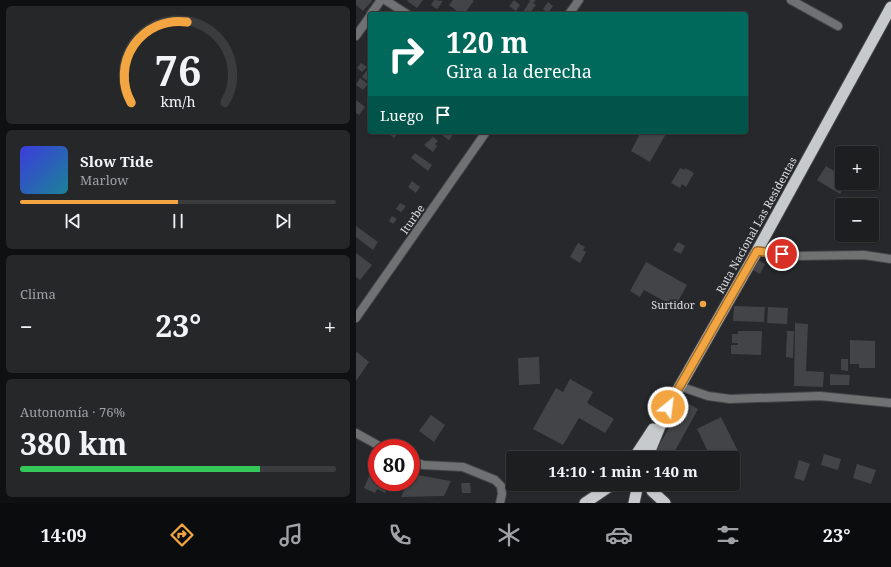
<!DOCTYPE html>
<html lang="es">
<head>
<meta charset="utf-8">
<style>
	:root { --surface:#1c1e20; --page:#252729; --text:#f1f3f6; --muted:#a0a2a5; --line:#3a3c3e; --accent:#f2a540 }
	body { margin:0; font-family:"Noto Serif",serif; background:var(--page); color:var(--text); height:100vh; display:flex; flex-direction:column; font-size:15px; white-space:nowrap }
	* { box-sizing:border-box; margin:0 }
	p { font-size:13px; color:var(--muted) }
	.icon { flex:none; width:22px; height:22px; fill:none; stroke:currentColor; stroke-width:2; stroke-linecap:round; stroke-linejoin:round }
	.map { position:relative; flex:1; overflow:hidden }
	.sheet { display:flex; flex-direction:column; gap:6px; padding:6px; background:#0f1012; width:356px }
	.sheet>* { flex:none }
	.banner { position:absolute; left:12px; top:12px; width:380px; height:122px; border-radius:4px; box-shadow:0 1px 3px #0004,0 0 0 1px var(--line); background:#00695c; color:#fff; overflow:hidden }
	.fabs { position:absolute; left:479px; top:146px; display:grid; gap:8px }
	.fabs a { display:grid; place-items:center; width:44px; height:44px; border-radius:4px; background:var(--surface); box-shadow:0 1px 3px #0004,0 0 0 1px var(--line); font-size:20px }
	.speed { position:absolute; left:12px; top:439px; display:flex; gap:8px; font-size:20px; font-weight:700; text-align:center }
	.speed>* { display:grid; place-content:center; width:52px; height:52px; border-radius:50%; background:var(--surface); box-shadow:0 1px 3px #0004,0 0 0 1px var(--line); line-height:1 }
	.speed .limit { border:6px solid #d22; background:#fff; color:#111 }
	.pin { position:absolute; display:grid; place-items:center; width:34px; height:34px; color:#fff; margin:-17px; border:2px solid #fff; border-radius:50%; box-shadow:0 1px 4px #0007 }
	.me { position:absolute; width:44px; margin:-22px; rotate:29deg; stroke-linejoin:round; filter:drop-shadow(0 0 3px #0008) }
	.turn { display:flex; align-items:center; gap:14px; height:84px; padding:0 12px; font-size:18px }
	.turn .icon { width:52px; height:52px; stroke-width:2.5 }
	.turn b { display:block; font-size:28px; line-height:34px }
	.then { display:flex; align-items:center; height:38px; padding:0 12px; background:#0003; gap:8px; font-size:15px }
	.big { font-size:30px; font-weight:700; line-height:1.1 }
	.sheet .tile { flex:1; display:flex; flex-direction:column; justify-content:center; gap:6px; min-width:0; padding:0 14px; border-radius:6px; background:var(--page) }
	.sheet .dial { align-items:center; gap:0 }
	.dial svg { height:104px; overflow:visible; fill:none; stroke:var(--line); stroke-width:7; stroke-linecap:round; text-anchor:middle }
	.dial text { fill:var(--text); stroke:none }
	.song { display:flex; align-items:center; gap:12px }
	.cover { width:48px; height:48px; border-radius:6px; background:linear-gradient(135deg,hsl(240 70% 55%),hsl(190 70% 35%)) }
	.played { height:4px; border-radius:2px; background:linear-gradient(90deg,var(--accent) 50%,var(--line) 50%) }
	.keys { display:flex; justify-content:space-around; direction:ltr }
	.heat { display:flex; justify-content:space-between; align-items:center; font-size:22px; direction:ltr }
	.charge { height:6px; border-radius:3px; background:linear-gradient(90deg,#34c759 76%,var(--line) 0) }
	.trip { position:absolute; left:150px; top:451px; width:234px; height:40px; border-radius:4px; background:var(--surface); box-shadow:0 1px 3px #0004,0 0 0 1px var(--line); font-weight:700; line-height:40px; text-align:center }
	.menu { display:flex; height:64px; justify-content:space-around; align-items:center; background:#0b0c0d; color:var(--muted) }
	.menu .icon { width:28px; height:28px }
	.menu .on { color:var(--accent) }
	.menu b { font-size:18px; color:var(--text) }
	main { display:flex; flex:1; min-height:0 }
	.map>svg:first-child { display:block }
	.building { fill:#424447 }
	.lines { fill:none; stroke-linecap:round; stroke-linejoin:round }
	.minor-casing { stroke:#434548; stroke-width:10 }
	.trunk-casing { stroke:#434548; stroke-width:13 }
	.minor { stroke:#707173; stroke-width:8 }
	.trunk { stroke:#c7cacd; stroke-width:11 }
	.route-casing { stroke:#9d6b2a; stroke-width:10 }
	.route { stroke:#f2a540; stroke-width:7 }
	.poi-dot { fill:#f2a540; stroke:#26282b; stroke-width:1.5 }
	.labels { text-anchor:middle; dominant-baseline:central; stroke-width:4; stroke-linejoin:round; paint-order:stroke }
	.street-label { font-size:11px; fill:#dedfe1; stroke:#26282b }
	.poi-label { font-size:11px; fill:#dedfe1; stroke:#26282b; text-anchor:end }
</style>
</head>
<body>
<main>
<section class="sheet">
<div class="tile dial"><svg viewBox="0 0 100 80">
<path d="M14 69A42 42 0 1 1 86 69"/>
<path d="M14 69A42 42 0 0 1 57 7" stroke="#f2a540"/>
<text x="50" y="56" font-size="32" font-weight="700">76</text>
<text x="50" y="72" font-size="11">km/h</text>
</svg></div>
<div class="tile">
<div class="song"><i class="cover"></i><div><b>Slow Tide</b><p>Marlow</p></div></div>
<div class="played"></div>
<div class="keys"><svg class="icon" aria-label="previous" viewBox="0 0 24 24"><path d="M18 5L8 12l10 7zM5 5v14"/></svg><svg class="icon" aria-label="pause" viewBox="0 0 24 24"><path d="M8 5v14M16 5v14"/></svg><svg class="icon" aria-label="next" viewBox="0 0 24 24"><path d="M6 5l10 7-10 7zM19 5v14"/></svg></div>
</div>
<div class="tile"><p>Clima</p>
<div class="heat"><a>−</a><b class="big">23°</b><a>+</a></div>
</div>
<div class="tile"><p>Autonomía · 76%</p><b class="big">380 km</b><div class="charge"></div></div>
</section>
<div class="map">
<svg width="535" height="503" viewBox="0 0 535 503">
	<rect width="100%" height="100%" fill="#26282b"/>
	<g class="building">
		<polygon points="0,0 15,0 16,1 7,11 0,5"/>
		<polygon points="52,0 67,0 61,8 51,1"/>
		<polygon points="78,0 87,1 81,9 75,5"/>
		<polygon points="97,0 116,0 118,1 108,14 105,14 93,5"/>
		<polygon points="158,0 164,5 160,11 153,6"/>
		<polygon points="173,0 180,0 177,3 180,5 173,14 170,14 167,12 174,1"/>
		<polygon points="192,2 197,6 192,13 187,9"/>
		<polygon points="5,63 11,67 6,72 1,68"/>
		<polygon points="14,66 14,83 6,77"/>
		<polygon points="4,78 12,84 7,90 0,85"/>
		<polygon points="0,100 9,107 3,115 0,113"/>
		<polygon points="31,132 43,132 38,138"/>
		<polygon points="82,132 99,132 93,140"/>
		<polygon points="285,132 311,132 294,162 275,151"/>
		<polygon points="77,137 82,141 79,144 81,146 77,152 68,145"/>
		<polygon points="59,153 76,165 72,171 55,158"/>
		<polygon points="470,166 486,176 486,183 491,183 484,194 461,180"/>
		<polygon points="324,168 328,170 329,168 338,173 330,187 326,184 324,188 315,183"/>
		<polygon points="56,181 64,187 60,193 52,187"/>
		<polygon points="44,203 50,206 45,212 40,209"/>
		<polygon points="36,216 41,219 37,224 33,221"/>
		<polygon points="0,226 22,242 17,250 0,237"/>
		<polygon points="322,242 329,246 325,254 317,250"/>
		<polygon points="222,243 229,247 227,250 230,252 224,263 214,257"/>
		<polygon points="0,253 16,265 4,280 0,277"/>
		<polygon points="402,260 409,264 404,274 397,270"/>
		<polygon points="290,262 331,285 319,307 288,290 284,297 274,291"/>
		<polygon points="378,306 409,307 408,322 377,321"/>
		<polygon points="412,307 432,308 431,324 411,323"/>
		<polygon points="439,323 452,324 450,371 468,372 467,387 438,386"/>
		<polygon points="382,331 406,331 405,355 375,354 375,345 382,345 382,343 376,343 376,334 382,334"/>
		<polygon points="431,331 438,331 437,358 430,357"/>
		<polygon points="494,340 519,341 519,368 503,368 503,364 494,364"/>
		<polygon points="1,352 13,362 0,381 0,353"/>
		<polygon points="183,357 184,384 163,385 162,358"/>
		<polygon points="485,359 492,359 492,371 485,370"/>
		<polygon points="474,374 494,375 493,385 474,385"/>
		<polygon points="214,379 237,392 231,403 258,419 249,433 223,418 207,445 177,429 200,388 207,392"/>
		<polygon points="328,401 342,409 315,458 296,458"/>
		<polygon points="75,415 89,425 78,442 63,431"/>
		<polygon points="365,417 385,457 377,462 377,458 355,458 341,429"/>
		<polygon points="468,454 485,459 482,470 465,465"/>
		<polygon points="443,460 454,464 448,481 438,478"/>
		<polygon points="19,462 21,463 21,482 34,482 29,493 21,489 19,493 8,488"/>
		<polygon points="501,464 520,470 515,484 497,478"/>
		<polygon points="377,468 381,468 380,485 377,485"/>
		<polygon points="56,474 95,481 88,496 45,497 52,482 55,482"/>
		<polygon points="105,483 114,483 115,493 106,493"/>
	</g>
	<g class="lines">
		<defs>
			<g id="minor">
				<polyline points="29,0 51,14"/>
				<polyline points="435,0 482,26"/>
				<polyline points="15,14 25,0"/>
				<polyline points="213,14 223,0"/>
				<polyline points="0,36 14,16"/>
				<polyline points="401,251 438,256 508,255 535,259"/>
				<polyline points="0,318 130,132"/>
				<polyline points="323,386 352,396 374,399 464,396 535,403"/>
				<polyline points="0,433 27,448"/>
				<polyline points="55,460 67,465 107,467 139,480 145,486 146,494 144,503"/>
			</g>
			<g id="trunk">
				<polyline points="278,458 297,429"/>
				<polyline points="291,458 312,407 401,251 535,7"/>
				<polyline points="295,484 296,491 309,503"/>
				<polyline points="229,503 257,484"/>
				<polyline points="278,503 282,484"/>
			</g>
		</defs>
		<use href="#minor" class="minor-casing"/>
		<use href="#trunk" class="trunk-casing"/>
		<use href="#minor" class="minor"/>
		<use href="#trunk" class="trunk"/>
	</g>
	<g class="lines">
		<defs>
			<polyline id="route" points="312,407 401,251 426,254"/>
		</defs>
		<use href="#route" class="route-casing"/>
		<use href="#route" class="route"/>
	</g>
	<circle class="poi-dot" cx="347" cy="304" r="4"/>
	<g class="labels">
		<g class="street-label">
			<text transform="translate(56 219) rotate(-55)">Iturbe</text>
			<text transform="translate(400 225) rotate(-61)">Ruta Nacional Las Residentas</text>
		</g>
		<g class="poi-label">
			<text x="339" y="304">Surtidor</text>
		</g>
	</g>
</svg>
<div class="fabs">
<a>+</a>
<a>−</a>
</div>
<div class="speed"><div class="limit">80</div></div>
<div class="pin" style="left:426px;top:254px;background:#d93025"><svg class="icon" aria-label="arrive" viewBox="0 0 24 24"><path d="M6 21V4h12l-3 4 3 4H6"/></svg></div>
<svg class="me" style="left:312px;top:407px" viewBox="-20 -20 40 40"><circle r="17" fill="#f2a540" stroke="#fff" stroke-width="3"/><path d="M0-11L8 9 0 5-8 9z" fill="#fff"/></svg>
<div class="trip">14:10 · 1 min · 140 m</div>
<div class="banner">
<div class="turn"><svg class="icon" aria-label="right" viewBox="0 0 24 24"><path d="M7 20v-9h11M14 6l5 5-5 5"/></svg><div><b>120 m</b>Gira a la derecha</div></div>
<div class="then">Luego<svg class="icon" aria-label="arrive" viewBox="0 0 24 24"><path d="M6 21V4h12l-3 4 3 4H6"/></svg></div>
</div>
</div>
</main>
<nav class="menu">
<b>14:09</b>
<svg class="icon on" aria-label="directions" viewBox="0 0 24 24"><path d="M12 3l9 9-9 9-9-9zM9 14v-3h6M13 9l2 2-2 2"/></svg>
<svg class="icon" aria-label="music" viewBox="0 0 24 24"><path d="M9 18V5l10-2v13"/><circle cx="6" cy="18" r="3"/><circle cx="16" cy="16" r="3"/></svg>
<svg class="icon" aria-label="phone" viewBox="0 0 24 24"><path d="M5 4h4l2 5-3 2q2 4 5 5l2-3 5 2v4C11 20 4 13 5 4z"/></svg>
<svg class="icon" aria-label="climate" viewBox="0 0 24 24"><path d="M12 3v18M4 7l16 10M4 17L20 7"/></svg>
<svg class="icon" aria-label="car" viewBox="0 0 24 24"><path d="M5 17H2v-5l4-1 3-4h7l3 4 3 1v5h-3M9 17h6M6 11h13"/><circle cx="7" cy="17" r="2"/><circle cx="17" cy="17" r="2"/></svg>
<svg class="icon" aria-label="filters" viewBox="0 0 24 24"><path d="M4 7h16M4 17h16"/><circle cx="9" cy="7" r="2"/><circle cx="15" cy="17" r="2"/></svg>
<b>23°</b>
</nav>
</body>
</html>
